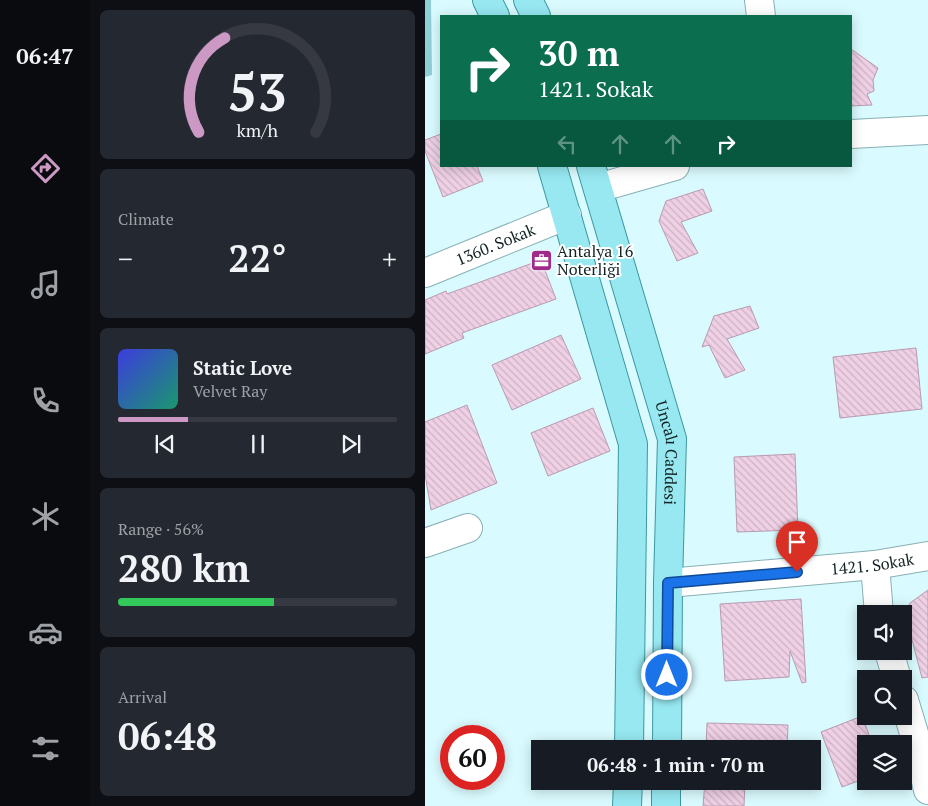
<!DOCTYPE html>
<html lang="en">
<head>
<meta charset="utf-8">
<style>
	:root { --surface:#171b24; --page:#242831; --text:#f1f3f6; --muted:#9ea1a6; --line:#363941; --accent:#cb99c4 }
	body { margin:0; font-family:"PT Serif",serif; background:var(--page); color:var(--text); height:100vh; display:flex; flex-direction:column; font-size:19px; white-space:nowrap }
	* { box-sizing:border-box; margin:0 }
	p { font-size:16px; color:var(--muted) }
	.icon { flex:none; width:28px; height:28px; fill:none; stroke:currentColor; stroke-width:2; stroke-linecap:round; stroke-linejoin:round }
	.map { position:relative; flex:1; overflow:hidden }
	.panel { display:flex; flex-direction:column; gap:10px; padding:10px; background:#0d0f14; width:335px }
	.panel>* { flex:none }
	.hud { position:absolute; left:15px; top:15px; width:412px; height:152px; border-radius:0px; box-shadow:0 2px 12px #0003; background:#0b6e4f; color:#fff; overflow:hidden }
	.controls { position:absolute; left:432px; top:605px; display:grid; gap:10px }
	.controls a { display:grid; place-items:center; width:55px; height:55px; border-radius:0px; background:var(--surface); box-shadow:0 2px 12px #0003; font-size:25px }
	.speed { position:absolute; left:15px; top:725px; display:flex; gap:10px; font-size:25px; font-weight:700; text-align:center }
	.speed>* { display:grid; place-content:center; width:65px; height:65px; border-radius:50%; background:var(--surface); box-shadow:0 2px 12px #0003; line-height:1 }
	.speed .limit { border:8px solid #d22; background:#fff; color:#111 }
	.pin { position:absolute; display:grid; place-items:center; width:42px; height:42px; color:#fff; margin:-51px -21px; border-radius:50% 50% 50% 0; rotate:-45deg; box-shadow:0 0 5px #0007 }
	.pin .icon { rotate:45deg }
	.me { position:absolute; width:55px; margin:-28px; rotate:0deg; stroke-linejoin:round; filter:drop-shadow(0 0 4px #0008) }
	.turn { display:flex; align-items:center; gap:18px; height:105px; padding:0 15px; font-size:22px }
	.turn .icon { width:65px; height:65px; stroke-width:2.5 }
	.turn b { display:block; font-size:35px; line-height:42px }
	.lanes { display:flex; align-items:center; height:48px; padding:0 15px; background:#0003; justify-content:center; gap:25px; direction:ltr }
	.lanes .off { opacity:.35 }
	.big { font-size:38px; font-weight:700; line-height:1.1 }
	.panel .tile { flex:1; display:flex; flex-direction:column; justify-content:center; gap:8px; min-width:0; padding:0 18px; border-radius:8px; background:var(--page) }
	.panel .dial { align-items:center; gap:0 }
	.dial svg { height:130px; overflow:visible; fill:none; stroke:var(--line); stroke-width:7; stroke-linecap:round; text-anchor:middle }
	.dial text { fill:var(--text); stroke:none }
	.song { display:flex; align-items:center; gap:15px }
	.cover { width:60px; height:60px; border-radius:8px; background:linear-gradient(135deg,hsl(240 70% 55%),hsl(160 70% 35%)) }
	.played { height:5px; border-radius:2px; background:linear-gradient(90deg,var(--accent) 25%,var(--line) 25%) }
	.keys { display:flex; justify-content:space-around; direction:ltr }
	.heat { display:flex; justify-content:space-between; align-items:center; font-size:28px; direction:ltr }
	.charge { height:8px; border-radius:4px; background:linear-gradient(90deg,#34c759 56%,var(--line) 0) }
	.trip { position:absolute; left:106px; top:740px; width:290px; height:50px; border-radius:0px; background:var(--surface); box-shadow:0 2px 12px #0003; font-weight:700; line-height:50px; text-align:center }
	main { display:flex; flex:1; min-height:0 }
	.tab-bar { display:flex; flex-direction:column; width:90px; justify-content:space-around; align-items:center; background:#090b0e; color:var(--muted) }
	.tab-bar .icon { width:35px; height:35px }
	.tab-bar .active { color:var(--accent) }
	.tab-bar b { font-size:22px; color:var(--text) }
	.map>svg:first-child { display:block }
	.grass { fill:#90cfd7 }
	.building { fill:url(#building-back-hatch); stroke:#b89bb0 }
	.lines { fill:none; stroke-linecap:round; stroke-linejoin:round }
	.minor-casing { stroke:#88b0b5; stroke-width:30 }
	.major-casing { stroke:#3b98a2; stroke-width:30 }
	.minor { stroke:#fff; stroke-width:28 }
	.major { stroke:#97e8f1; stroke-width:28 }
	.route-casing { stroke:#114b97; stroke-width:12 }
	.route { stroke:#1a73e8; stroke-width:9 }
	.labels { text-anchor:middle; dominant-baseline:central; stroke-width:4; stroke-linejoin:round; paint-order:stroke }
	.street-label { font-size:16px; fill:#122223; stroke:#fff }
	.poi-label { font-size:16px; fill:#122223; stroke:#fff; text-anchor:start }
</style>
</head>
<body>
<main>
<nav class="tab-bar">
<b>06:47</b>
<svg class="icon active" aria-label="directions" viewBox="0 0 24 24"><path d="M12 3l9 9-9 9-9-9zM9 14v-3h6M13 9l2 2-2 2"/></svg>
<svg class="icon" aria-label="music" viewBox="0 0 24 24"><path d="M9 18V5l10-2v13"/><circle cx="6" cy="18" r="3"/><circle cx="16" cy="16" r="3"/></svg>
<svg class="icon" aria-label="phone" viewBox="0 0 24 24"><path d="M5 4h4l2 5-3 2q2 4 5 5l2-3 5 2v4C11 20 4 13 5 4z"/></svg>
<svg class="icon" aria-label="climate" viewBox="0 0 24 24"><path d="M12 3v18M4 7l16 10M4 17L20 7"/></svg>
<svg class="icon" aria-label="car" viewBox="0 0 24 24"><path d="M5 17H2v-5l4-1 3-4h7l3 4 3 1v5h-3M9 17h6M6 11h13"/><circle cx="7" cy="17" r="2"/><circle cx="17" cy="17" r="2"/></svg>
<svg class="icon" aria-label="filters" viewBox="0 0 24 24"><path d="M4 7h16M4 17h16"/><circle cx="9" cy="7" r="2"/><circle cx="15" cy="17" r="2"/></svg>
</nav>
<section class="panel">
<div class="tile dial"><svg viewBox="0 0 100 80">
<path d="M14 69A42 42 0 1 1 86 69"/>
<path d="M14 69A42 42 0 0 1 30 11" stroke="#cb99c4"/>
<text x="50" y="56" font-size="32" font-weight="700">53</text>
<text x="50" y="72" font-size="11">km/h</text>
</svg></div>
<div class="tile"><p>Climate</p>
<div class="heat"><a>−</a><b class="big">22°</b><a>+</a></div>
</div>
<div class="tile">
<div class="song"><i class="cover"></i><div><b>Static Love</b><p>Velvet Ray</p></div></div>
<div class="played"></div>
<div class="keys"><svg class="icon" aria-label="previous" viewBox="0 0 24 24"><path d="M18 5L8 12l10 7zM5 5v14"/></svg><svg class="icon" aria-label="pause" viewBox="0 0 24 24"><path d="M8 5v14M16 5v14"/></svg><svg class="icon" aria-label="next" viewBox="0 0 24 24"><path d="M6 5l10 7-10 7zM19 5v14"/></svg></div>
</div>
<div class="tile"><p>Range · 56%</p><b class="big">280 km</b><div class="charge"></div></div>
<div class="tile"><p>Arrival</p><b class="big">06:48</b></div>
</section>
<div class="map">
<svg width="503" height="806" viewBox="0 0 503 806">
	<defs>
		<pattern id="building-back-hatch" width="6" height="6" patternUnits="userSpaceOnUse" patternTransform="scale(1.25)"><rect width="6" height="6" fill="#efd0e5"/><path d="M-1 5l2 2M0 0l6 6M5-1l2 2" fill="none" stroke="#ccb2c4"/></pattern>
	</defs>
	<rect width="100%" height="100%" fill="#d9fafe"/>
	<polygon class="grass" points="0,0 6,0 7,75 0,77"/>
	<g class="building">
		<polygon points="426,49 453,68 448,80 449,91 442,94 447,105 426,106"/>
		<polygon points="16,134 16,166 52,166 58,181 18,197 0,151 0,140"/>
		<polygon points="278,189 287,211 256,222 273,253 252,261 234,221 241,201"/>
		<polygon points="116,260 131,299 37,333 39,338 0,354 0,300 21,291 22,294"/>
		<polygon points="325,306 334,328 302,339 320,370 300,378 284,345 277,347 289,316"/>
		<polygon points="136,335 156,379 87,410 67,365"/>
		<polygon points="491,348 497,409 415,418 408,357"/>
		<polygon points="42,405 72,483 6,510 0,474 0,422"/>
		<polygon points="168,408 185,451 123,476 106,433"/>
		<polygon points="370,454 373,530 312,532 309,457"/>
		<polygon points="503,590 503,677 497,678 480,613 485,603"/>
		<polygon points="376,599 381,682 377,683 365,651 364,677 300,681 295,604"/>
		<polygon points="437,716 446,740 441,742 441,778 417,787 396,732"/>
		<polygon points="282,723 363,725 362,749 281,749"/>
		<polygon points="280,781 320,781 319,806 278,806"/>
	</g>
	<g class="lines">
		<defs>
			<g id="minor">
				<polyline points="334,0 336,16"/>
				<polyline points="426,134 503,130"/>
				<polyline points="173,188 250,166"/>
				<path id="s1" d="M0,273L142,215"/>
				<polyline points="0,543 43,528"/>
				<polyline points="450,565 454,614"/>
				<path id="s2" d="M243,583L450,565L503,556"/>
				<polyline points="464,651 472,679"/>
				<polyline points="479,700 494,750 503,790"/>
			</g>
			<g id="major">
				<polyline points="62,0 70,16"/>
				<polyline points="103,0 111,16"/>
				<polyline points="127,166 208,444 204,749"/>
				<path id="s3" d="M166,166L247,439L243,583L242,749"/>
				<polyline points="202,806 203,781"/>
				<polyline points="241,806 241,781"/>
			</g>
		</defs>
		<use href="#minor" class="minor-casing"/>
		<use href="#major" class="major-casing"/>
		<use href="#minor" class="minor"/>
		<use href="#major" class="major"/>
	</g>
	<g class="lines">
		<defs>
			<polyline id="route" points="242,675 243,583 372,572"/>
		</defs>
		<use href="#route" class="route-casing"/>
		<use href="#route" class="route"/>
	</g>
	<defs>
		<symbol id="office-square" viewBox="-11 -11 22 22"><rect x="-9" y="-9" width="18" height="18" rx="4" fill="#9d2b87" stroke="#fff"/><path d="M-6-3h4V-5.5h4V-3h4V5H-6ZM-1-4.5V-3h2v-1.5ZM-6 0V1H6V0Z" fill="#fff"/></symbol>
	</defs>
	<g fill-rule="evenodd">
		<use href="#office-square" x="104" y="248" width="25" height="25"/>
	</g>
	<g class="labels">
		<g class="street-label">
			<text stroke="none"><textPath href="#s1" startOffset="76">1360. Sokak</textPath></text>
			<text stroke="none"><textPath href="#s3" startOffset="298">Uncalı Caddesi</textPath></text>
			<text stroke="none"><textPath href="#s2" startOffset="205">1421. Sokak</textPath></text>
		</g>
		<g class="poi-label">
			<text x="132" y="251">Antalya 16<tspan x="132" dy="18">Noterliği</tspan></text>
		</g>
	</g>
</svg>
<div class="controls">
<a><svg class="icon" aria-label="sound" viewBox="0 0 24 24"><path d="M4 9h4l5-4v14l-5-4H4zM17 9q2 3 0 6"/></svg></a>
<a><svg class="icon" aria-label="search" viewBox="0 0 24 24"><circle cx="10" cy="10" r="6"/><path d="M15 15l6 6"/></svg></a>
<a><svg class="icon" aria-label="layers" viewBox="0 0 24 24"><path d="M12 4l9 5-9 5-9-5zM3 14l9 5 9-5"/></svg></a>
</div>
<div class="speed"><div class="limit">60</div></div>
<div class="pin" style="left:372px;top:572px;background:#d93025"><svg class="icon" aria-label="arrive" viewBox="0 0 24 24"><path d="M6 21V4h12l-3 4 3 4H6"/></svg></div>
<svg class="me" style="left:242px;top:675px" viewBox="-20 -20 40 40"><circle r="17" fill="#1a73e8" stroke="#fff" stroke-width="3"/><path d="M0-11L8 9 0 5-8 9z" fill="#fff"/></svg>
<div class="trip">06:48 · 1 min · 70 m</div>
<div class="hud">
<div class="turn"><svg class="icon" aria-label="right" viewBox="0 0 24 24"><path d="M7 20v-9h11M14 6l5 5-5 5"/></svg><div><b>30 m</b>1421. Sokak</div></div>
<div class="lanes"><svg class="icon off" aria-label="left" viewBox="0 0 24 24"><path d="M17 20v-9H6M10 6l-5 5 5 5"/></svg><svg class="icon off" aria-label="ahead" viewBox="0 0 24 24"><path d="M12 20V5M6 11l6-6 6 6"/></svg><svg class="icon off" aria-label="ahead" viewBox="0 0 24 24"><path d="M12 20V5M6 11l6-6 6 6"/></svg><svg class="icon" aria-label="right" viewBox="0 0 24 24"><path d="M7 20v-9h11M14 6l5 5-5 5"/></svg></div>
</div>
</div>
</main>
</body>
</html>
